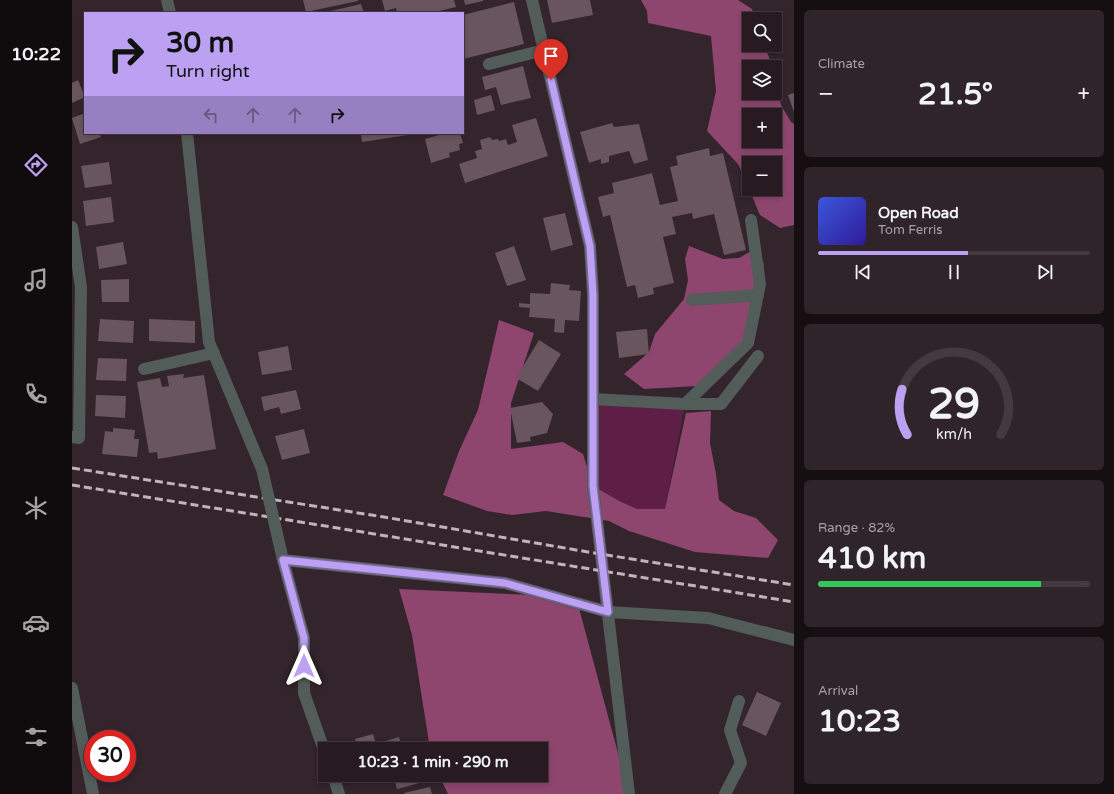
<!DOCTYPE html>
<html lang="en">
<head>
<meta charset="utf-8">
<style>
	:root { --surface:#271b21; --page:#2f242a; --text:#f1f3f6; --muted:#a4a1a5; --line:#43393f; --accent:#bca0f2 }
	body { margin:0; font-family:"Varela Round",sans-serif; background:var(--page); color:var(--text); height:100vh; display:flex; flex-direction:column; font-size:15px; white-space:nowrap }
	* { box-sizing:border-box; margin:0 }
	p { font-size:13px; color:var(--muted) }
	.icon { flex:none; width:22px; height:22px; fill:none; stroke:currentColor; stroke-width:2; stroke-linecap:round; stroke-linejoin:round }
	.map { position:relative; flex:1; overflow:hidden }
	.side { display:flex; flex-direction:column; gap:10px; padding:10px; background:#150f12; width:320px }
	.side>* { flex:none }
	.hud { position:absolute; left:12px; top:12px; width:380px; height:122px; border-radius:0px; box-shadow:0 2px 6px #0003,0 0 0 1px var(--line); background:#bca0f2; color:#111; overflow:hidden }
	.fabs { position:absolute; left:670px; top:12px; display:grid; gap:8px }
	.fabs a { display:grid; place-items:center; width:40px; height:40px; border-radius:0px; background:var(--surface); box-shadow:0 2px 6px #0003,0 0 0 1px var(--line); font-size:20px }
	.speed { position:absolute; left:12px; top:730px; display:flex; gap:8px; font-size:20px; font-weight:700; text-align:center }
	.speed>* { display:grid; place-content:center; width:52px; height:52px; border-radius:50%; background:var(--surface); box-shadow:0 2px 6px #0003,0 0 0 1px var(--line); line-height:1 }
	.speed .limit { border:6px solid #d22; background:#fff; color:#111 }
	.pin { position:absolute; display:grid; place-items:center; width:34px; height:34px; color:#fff; margin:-41px -17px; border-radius:50% 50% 50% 0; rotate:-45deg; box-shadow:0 0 4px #0007 }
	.pin .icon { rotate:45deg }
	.me { position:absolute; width:44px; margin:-22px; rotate:0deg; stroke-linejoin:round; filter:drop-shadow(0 0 3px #0008) }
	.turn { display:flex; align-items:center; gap:14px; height:84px; padding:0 16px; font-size:18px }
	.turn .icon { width:52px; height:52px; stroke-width:2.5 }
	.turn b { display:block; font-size:28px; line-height:34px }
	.lanes { display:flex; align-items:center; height:38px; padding:0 16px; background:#0003; justify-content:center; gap:20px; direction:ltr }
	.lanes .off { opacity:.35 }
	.big { font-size:30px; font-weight:700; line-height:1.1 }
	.side .widget { flex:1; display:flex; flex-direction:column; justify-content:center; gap:6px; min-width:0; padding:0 14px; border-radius:6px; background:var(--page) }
	.side .dial { align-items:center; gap:0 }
	.dial svg { height:104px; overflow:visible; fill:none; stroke:var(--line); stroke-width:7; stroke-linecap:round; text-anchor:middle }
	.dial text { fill:var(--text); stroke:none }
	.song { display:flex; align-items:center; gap:12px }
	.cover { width:48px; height:48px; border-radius:6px; background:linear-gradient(135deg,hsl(230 70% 55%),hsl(250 70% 35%)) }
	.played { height:4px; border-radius:2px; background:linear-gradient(90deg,var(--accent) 55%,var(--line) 55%) }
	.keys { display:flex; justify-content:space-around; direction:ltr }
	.heat { display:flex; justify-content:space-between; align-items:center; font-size:22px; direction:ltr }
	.charge { height:6px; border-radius:3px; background:linear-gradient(90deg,#34c759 82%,var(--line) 0) }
	.trip { position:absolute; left:246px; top:742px; width:230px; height:40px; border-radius:0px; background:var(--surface); box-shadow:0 2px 6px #0003,0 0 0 1px var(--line); font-weight:700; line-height:40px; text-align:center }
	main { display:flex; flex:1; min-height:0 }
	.tab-bar { display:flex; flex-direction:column; width:72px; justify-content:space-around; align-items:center; background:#100b0d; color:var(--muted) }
	.tab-bar .icon { width:28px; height:28px }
	.tab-bar .current { color:var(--accent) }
	.tab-bar b { font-size:18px; color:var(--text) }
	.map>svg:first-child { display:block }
	.green { fill:#5f1e45 }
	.forest { fill:#8e456e; fill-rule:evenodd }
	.building { fill:#68555e }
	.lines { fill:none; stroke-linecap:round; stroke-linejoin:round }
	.minor { stroke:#525c59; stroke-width:12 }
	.rail { stroke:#c0b4b9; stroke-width:3; stroke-dasharray:8 4; stroke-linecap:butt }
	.minor-bridge { stroke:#525c59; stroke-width:12 }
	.route-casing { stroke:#7a689d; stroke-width:10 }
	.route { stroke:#bca0f2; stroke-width:7 }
</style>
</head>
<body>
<main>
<nav class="tab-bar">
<b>10:22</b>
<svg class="icon current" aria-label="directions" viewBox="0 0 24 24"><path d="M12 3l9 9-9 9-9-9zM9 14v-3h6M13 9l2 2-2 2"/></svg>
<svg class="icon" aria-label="music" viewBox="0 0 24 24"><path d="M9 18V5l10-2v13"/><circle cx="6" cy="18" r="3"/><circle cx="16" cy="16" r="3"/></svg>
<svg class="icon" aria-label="phone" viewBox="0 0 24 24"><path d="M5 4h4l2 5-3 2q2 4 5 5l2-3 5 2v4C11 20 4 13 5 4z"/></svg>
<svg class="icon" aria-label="climate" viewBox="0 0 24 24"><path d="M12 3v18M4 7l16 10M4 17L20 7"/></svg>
<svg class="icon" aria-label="car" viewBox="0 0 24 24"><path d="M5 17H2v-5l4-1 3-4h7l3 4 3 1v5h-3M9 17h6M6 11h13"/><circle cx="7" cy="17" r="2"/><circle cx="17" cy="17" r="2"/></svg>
<svg class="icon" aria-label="filters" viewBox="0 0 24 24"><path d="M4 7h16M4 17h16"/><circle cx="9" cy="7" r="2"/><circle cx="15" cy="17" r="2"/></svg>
</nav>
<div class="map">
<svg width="722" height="794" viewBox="0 0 722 794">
	<rect width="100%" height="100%" fill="#34242c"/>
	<polygon class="green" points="521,404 613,404 593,509 530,509 526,488"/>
	<g class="forest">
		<path d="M569,0H666L680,9L683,19H677V45H692L701,67H677V93H703V74L709,105L719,122L722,124V225L708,228L688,215L677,189H703V163H677V188L666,164L635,131L644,91L639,36L576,23L575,11ZM677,115H703V141H677Z"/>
		<polygon points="617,246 651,259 667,258 681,250 692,264 674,338 625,386 572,389 552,374 577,352 583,334 612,299 616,280 613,259"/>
		<polygon points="427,320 462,333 439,403 439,449 491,442 511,454 521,486 547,501 565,509 593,509 614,413 639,411 638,443 644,474 647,500 662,511 684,518 706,540 696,558 623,552 557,531 537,521 474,511 440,515 415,511 371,495 387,451 406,410"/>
		<polygon points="327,589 504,597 557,794 376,794 367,775 469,775 469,749 358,749 340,635"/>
	</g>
	<g class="building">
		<polygon points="231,0 286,0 286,1 234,12"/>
		<polygon points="310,0 382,0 384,7 359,13 325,13 324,8 313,11"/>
		<polygon points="392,0 411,0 411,1 393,5"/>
		<polygon points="475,0 518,0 521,15 480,23"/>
		<polygon points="442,2 452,44 391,59 391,15"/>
		<polygon points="289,4 292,13 254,13 254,12"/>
		<polygon points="451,66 459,98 429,105 424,87 413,90 410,77"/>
		<polygon points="6,80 13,97 0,103 0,83"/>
		<polygon points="722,93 722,112 716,95"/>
		<polygon points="419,95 423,110 405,115 402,100"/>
		<polygon points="13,113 13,133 28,133 29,137 8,144 0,118"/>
		<polygon points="464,118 476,156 393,183 387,164 405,158 403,151 410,149 408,140 418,137 420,140 426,139 427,141 434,139 436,145 445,142 440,125"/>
		<polygon points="540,123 542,127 567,124 576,160 562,164 557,151 537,156 537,162 529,164 529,159 517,163 508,132"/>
		<polygon points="289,133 342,133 342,134 290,142"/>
		<polygon points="374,133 388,133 391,143 387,144 388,150 377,153 378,157 359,163 353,139"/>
		<polygon points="637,148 638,156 651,153 674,250 652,255 642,214 621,219 620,213 600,217 604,234 591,237 602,283 581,288 582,294 566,298 563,285 555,287 538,215 531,217 526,197 542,193 540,183 580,173 588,205 606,201 598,167 606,165 604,156"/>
		<polygon points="37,162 40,184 13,188 9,166"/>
		<polygon points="39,197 42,222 14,226 11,201"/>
		<polygon points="493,213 501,245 479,251 471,218"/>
		<polygon points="51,242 55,264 27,269 24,247"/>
		<polygon points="442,246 454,280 435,286 423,253"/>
		<polygon points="57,279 57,302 30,302 29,280"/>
		<polygon points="479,283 498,285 497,290 509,291 507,321 493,320 492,333 482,332 483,319 457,317 458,308 447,307 447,303 458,304 458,293 478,294"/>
		<polygon points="28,319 62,321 61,343 26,341"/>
		<polygon points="77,319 123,321 123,343 77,341"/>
		<polygon points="575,329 577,354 547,358 544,332"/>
		<polygon points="467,340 489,354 466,391 444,378"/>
		<polygon points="216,346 220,370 190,375 186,352"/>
		<polygon points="26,358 55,359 54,381 24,380"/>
		<polygon points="112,374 111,378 132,375 144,449 86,459 85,452 77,453 65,382 88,378 90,387 97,386 95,376"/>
		<polygon points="224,390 229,409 209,414 207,407 192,411 189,397"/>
		<polygon points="24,395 54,396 53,418 23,416"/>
		<polygon points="470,402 481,414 475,433 458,437 459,441 445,443 438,408"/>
		<polygon points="41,428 63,430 62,439 67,439 65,457 30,454 33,431 41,432"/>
		<polygon points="232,429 238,453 210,460 203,436"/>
		<polygon points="685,692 709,703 694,736 670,725"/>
		<polygon points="301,734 304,744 327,737 330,749 286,749 283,739"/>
		<polygon points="321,775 366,775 366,778 325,789"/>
		<polygon points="358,787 360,794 332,794 332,793"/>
	</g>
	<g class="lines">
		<g class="minor">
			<polyline points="95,0 98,13"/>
			<polyline points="460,0 518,246 521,295 521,486 557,794"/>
			<polyline points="417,64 472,50"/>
			<polyline points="115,133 137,342 190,469"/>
			<polyline points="0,227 9,287 7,438 0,437"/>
			<polyline points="620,300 686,295"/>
			<polyline points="72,369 142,353"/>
			<polyline points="521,399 613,404 649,404 686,356"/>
			<polyline points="613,404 676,343 688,284 679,220"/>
			<polyline points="0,688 21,794"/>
			<polyline points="253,753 232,693 232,638 211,560 433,583 536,612 636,618 722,640"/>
			<polyline points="261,775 267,794"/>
			<polyline points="653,794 669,763 658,730 667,701"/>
		</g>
		<g class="rail">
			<polyline points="0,468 312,517 516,552 722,585"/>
			<polyline points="0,485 722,602"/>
		</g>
		<polyline class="minor-bridge" points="190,469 211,560"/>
	</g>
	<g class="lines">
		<defs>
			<polyline id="route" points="232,666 232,638 211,560 433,583 536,612 521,486 521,295 518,246 479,80"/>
		</defs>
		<use href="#route" class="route-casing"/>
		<use href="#route" class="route"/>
	</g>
</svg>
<div class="fabs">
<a><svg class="icon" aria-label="search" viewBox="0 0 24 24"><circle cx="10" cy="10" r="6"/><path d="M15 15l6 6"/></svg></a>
<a><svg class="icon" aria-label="layers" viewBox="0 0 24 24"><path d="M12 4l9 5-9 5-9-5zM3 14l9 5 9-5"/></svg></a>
<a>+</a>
<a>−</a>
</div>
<div class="speed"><div class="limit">30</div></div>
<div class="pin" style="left:479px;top:80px;background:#d93025"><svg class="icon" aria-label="arrive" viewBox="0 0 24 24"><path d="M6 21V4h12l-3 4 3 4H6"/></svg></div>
<svg class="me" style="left:232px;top:666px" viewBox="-20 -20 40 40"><path d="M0-17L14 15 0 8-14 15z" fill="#bca0f2" stroke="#fff" stroke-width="4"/></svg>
<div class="trip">10:23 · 1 min · 290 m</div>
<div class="hud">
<div class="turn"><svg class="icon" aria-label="right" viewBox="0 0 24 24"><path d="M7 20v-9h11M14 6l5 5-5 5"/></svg><div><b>30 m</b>Turn right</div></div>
<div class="lanes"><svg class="icon off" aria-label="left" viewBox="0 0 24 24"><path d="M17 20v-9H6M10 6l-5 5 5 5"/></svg><svg class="icon off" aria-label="ahead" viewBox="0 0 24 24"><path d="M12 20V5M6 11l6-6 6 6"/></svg><svg class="icon off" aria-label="ahead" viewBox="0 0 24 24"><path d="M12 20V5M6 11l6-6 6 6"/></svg><svg class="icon" aria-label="right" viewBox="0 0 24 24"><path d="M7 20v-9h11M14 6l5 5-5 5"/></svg></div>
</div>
</div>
<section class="side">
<div class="widget"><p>Climate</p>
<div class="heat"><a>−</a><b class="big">21.5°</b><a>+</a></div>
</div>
<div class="widget">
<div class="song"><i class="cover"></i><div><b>Open Road</b><p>Tom Ferris</p></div></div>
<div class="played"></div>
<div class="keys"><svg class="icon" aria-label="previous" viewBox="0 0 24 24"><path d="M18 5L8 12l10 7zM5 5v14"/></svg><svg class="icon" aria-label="pause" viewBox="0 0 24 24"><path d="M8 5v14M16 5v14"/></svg><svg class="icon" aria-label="next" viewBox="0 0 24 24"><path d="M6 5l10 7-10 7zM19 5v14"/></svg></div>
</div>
<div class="widget dial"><svg viewBox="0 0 100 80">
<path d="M14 69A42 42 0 1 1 86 69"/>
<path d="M14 69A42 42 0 0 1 10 34" stroke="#bca0f2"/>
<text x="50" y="56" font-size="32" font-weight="700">29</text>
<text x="50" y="72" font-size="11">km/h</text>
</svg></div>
<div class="widget"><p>Range · 82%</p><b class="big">410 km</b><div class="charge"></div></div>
<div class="widget"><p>Arrival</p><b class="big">10:23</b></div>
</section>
</main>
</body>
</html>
